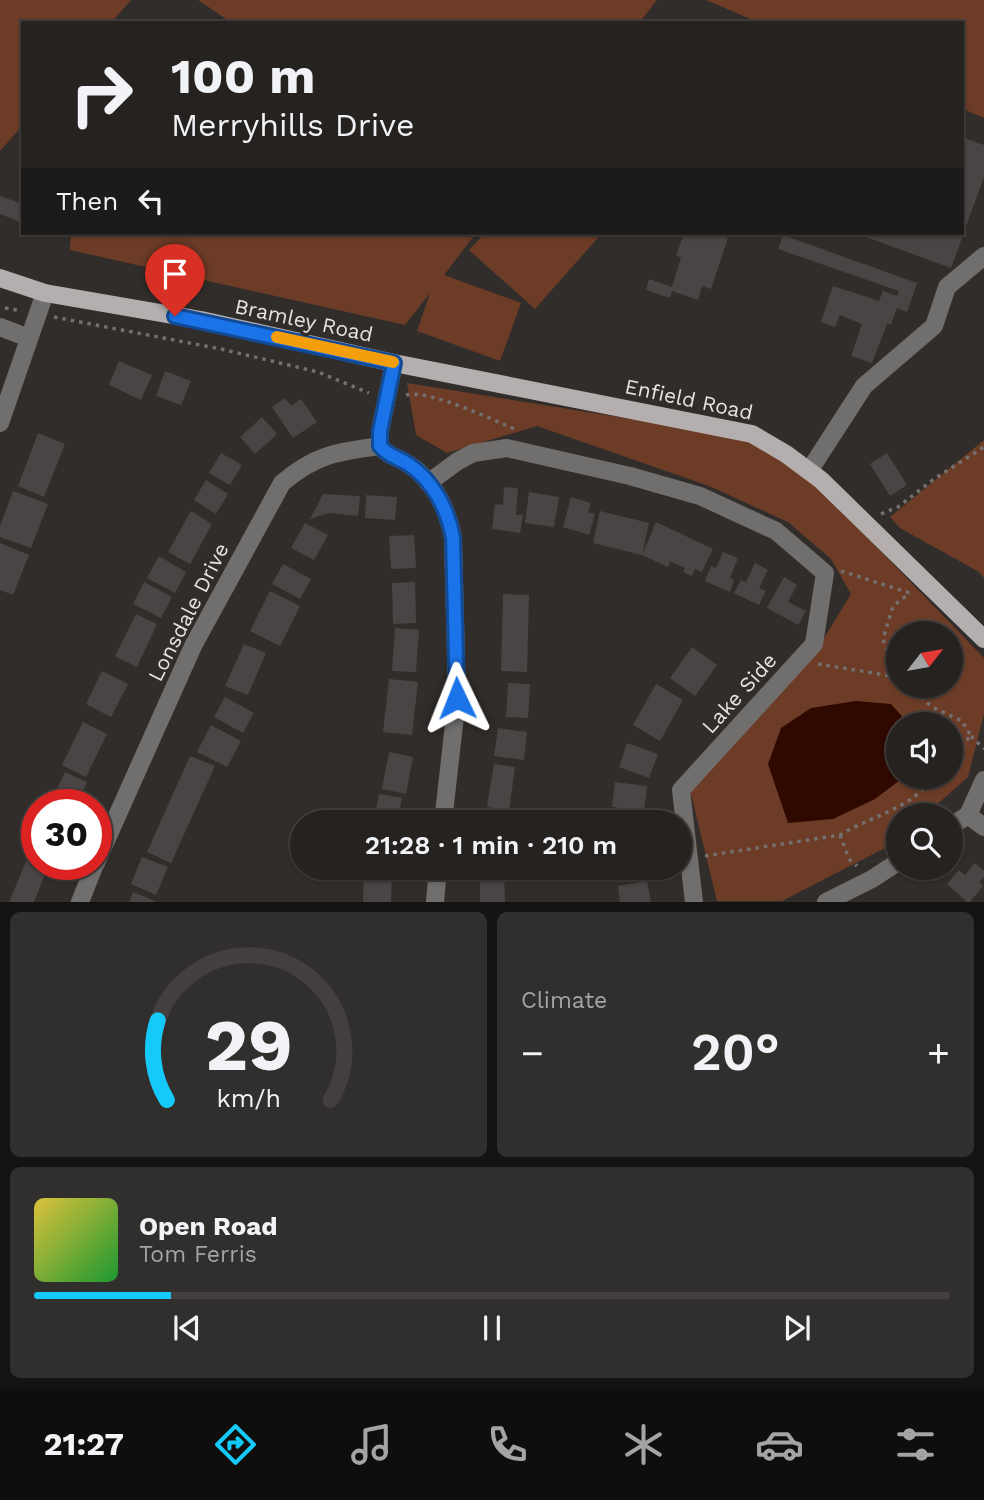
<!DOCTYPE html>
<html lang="en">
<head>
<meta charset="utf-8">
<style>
	:root { --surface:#252220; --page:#312f2d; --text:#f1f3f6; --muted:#a3a4a5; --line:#423f3e; --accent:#13cafb }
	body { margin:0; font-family:"Work Sans",sans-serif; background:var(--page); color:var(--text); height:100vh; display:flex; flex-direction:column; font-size:26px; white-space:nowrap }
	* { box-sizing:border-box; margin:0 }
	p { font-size:23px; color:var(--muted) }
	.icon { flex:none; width:38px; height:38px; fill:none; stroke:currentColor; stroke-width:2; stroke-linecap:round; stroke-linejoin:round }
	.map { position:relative; height:902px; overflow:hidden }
	.details { display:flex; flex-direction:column; gap:10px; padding:10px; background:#141312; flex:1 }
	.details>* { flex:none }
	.top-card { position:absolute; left:21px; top:21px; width:943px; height:214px; border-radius:0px; box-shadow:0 2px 5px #0004,0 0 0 2px var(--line); background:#252220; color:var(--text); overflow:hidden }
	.needle { width:46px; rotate:59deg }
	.tools { position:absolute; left:886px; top:621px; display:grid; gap:14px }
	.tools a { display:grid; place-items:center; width:77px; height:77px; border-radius:50%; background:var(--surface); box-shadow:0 2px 5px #0004,0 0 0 2px var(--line); font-size:35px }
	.speed { position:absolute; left:21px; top:789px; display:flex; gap:14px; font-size:35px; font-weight:700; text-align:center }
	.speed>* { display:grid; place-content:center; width:91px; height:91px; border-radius:50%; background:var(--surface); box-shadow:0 2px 5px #0004,0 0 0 2px var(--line); line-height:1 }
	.speed .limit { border:10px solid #d22; background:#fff; color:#111 }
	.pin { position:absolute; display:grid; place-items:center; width:60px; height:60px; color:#fff; margin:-72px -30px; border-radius:50% 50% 50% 0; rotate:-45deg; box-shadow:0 0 7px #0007 }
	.pin .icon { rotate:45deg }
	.me { position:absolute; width:77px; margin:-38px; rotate:358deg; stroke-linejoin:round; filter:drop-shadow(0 0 5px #0008) }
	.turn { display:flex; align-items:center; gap:24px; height:147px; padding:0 35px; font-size:32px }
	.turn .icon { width:91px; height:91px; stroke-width:2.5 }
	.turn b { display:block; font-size:49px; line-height:60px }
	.then { display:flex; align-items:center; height:66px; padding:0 35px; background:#0003; gap:14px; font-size:26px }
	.big { font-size:52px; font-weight:600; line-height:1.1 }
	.details .tile { flex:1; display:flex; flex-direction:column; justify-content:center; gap:10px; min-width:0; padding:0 24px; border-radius:10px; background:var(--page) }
	.details .dial { align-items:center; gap:0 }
	.dial svg { height:182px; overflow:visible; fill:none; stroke:var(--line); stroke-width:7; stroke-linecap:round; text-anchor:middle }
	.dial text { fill:var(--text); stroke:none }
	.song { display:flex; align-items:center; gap:21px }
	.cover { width:84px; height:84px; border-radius:10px; background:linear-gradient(135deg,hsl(50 70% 55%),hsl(130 70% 35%)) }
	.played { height:7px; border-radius:4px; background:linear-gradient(90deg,var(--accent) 15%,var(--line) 15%) }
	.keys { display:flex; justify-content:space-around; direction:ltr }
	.heat { display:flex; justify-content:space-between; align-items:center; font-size:38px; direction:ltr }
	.details .tiles { flex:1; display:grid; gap:10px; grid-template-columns:1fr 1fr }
	.tile:last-child { grid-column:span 2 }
	.trip { position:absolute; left:290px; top:810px; width:402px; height:70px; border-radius:35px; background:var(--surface); box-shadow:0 2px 5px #0004,0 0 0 2px var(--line); font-weight:600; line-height:70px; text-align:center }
	.dock { display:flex; height:112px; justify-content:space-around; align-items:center; background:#0f0e0d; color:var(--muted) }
	.dock .icon { width:49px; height:49px }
	.dock .active { color:var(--accent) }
	.dock b { font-size:32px; color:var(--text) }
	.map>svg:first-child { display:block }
	.green { fill:#6c3c27; fill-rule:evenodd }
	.water { fill:#2f0900 }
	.building { fill:#4a4544 }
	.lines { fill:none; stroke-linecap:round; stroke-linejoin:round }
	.path { stroke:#74706f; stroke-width:3.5; stroke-dasharray:3.5 5; stroke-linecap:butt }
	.minor { stroke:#716f6e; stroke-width:18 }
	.major { stroke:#b4afae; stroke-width:18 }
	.route-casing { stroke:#114b97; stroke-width:18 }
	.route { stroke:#1a73e8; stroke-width:12 }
	.slow { stroke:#f59e0b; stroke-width:12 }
	.labels { text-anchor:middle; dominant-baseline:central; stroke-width:7; stroke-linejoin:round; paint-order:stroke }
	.street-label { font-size:21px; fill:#e6e3e2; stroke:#312d2b }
</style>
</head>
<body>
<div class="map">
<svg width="984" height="902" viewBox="0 0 984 902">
	<rect width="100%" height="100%" fill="#312d2b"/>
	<g class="green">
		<polygon points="0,0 131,0 111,23 23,23 23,125 0,151"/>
		<polygon points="198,0 657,0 639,23 232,23"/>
		<polygon points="706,0 984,0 984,118 963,109 962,23 760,23"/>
		<polygon points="71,233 476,233 444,275 521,303 500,361 417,331 430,293 405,325 70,250"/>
		<polygon points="485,233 602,233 535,309 469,250"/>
		<path d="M407,383L749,438L818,486L984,658V714L968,777L925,815L898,816V837L885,848L782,901H717L690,790L818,648L851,594L831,559L788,522L709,486L537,426L447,453L416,435ZM898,634H950V686H898ZM898,724H950V777H898Z"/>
		<polygon points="984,440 984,578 979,572 900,528 890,517"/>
	</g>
	<polygon class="water" points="856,701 891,704 909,724 898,724 898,777 904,777 875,799 833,819 788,823 768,764 781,728 811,708"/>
	<g class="building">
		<polygon points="962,137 984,145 984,177 951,268 855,233 962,233"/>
		<polygon points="0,196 23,204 23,223 0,214"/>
		<polygon points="684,233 712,233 728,238 711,289 702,286 698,300 672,291 670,298 646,290 649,279 672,287 681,257 676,256"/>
		<polygon points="783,235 917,283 907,312 897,308 891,324 887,324 872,363 851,356 862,324 840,315 835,327 821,322 833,286 879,301 883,291 897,296 899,291 778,249"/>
		<polygon points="119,361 152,375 141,400 109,385"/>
		<polygon points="165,371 191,381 181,405 156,396"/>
		<polygon points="285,398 291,406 301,399 317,422 293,438 272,407"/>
		<polygon points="262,417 277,434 255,454 240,437"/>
		<polygon points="38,433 65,444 44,497 18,486"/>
		<polygon points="221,453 242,465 230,485 209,473"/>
		<polygon points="887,453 907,485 890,496 870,464"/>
		<polygon points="206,480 228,494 216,514 194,500"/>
		<polygon points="504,487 518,488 516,515 523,515 520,533 492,529 495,504 503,505"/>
		<polygon points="13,491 48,504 31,548 0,537 0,526"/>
		<polygon points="529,492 559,497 554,527 525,523"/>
		<polygon points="323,494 360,496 358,516 329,513 310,519"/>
		<polygon points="366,495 397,497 395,520 365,518"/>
		<polygon points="571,497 591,503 588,512 595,514 589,535 563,527"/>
		<polygon points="191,511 212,524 190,564 168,552"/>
		<polygon points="600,511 649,523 642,555 656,522 713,549 702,572 695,569 692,576 683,572 685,568 670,561 668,567 642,555 593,543"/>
		<polygon points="305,523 328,535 314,560 291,548"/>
		<polygon points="414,535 416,568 391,569 389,536"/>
		<polygon points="0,543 29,555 13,595 0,590"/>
		<polygon points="723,552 738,558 730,578 734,580 730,592 705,581 711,566 716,568"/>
		<polygon points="159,556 186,572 175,593 147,578"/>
		<polygon points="755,563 768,570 759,588 766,591 759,605 734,593 741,580 746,582"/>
		<polygon points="283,564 311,579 300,599 272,584"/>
		<polygon points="784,577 797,585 788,602 806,611 798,625 767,608"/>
		<polygon points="144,582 172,597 161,618 133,604"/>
		<polygon points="415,582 416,623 393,624 392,583"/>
		<polygon points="270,591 300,606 280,646 250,631"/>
		<polygon points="503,594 529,595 527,672 501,671"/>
		<polygon points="136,614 157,624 137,667 115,656"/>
		<polygon points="395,628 419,630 416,672 392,671"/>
		<polygon points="244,644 266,653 248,695 225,686"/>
		<polygon points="692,647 717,665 695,696 670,678"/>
		<polygon points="102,671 128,684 111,717 86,704"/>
		<polygon points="389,679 418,682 412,735 383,732"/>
		<polygon points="508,683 530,684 528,718 506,717"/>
		<polygon points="656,684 683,700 660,741 633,725"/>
		<polygon points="225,697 254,713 243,733 214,717"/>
		<polygon points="83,722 107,734 86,777 62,765"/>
		<polygon points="211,725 241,741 227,767 197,752"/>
		<polygon points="498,728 527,732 524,760 494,756"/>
		<polygon points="627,743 658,754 649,778 619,767"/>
		<polygon points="389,752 413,757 406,794 382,789"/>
		<polygon points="190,756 215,766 171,863 147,852"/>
		<polygon points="494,764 515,767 509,811 487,807"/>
		<polygon points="65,772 87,782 77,805 50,805"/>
		<polygon points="615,782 647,786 644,811 612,807"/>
		<polygon points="379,794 402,798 397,822 374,820"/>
		<polygon points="486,812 511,817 510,822 483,822"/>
		<polygon points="32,815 37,817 37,844 22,837"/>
		<polygon points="30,852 37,855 37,864 49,864 34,902 9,902"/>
		<polygon points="142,857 168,867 156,895 131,884"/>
		<polygon points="975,863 984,871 984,877 979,882 983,886 970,902 967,902 947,884 959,870 965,875"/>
		<polygon points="364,868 392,868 391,902 363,902"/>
		<polygon points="504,877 505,902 480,902 480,878"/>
		<polygon points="647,881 651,902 620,902 618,886"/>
		<polygon points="133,892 155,901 155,902 129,902"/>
	</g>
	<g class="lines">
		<g class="path">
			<polyline points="5,308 22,311"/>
			<polyline points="54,317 221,349 318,372 369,393"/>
			<path d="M406,395C429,389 493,420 517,430"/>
			<polyline points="881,514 898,507 934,479 984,447"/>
			<polyline points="841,571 910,593"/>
			<polyline points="818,664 898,677"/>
			<polyline points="896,675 883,639 893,606 910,593"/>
			<polyline points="908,686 932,707 962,721 971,736 950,755"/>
			<polyline points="971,736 984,749"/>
			<polyline points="840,835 849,859 857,866"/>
			<path d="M705,856L840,835C871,816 911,809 934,777"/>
		</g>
		<g class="minor">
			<polyline points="0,327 29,338"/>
			<path d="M394,363L380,431V446C388,456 397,457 408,464C433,479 448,510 453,538L457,698L443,822"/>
			<polyline points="0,423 45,293"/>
			<polyline points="809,471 864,386 934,326 947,287 984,256"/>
			<polyline points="428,483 458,461 473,453 507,448 630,476 700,496 776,531 825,573 814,644 681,790 694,902"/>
			<polyline points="968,815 984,827"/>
			<polyline points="950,827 968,815 984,780"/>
			<path d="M96,863L193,646L282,483C316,454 337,452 380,446"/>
			<polyline points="80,902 95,864"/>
			<polyline points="435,902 438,868"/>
			<polyline points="826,902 872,879 898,862"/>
		</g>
		<polyline class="major" points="0,278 45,293 201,320 394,363 752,434 786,454 821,480 984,639"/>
	</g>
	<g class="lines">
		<defs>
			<path id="route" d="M175,316L394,363L380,431V446C388,456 397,457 408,464C433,480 448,510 453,538L457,698"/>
		</defs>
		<use href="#route" class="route-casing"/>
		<use href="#route" class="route"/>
		<polyline class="slow" points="277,337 393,362"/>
	</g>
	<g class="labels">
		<g class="street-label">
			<text transform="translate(304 320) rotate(12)">Bramley Road</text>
			<text transform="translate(689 399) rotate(12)">Enfield Road</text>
			<text transform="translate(188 612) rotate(-63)">Lonsdale Drive</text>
			<text transform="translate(739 693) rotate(-48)">Lake Side</text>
		</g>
	</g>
</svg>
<div class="tools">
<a><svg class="needle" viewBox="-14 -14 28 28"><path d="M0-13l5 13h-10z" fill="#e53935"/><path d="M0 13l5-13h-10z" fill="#a3a4a5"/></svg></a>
<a><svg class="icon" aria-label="sound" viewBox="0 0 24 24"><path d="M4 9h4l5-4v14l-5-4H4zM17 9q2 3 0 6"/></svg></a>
<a><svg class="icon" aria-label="search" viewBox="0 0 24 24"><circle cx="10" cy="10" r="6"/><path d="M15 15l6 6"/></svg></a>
</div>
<div class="speed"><div class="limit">30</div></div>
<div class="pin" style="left:175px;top:316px;background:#d93025"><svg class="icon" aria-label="arrive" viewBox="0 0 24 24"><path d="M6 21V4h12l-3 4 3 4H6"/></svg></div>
<svg class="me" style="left:457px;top:698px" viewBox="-20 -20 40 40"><path d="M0-17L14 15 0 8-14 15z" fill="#1a73e8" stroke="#fff" stroke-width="4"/></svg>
<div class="trip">21:28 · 1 min · 210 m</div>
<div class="top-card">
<div class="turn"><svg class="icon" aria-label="right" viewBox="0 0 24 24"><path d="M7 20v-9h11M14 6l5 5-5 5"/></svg><div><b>100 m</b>Merryhills Drive</div></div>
<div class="then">Then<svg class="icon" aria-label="left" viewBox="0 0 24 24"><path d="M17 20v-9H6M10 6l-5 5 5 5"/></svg></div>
</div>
</div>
<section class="details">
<div class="tiles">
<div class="tile dial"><svg viewBox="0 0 100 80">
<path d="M14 69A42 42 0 1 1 86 69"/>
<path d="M14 69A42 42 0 0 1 10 34" stroke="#13cafb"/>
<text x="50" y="56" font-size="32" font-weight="700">29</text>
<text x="50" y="72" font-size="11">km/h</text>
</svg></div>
<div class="tile"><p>Climate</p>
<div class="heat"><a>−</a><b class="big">20°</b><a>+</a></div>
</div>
<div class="tile">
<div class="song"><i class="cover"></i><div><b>Open Road</b><p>Tom Ferris</p></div></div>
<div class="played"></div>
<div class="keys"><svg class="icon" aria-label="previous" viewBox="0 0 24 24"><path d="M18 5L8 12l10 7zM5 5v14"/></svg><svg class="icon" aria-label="pause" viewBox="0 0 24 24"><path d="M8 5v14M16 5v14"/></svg><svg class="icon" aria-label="next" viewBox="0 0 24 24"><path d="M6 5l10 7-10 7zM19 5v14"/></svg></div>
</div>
</div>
</section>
<nav class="dock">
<b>21:27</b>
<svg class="icon active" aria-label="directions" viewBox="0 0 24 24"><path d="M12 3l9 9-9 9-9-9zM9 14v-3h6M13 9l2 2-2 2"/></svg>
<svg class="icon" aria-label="music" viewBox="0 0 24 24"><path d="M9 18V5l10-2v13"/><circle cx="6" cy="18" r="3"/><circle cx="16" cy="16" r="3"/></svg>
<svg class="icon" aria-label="phone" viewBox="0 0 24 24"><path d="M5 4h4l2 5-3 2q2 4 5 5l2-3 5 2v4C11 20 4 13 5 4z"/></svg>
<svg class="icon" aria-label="climate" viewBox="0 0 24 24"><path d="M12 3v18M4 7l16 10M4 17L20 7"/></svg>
<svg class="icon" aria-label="car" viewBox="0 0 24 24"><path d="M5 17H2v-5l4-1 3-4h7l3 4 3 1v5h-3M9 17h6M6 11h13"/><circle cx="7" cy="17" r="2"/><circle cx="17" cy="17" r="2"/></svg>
<svg class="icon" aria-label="filters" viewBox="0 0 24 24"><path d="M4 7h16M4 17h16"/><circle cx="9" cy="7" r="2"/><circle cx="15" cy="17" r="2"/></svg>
</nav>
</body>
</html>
